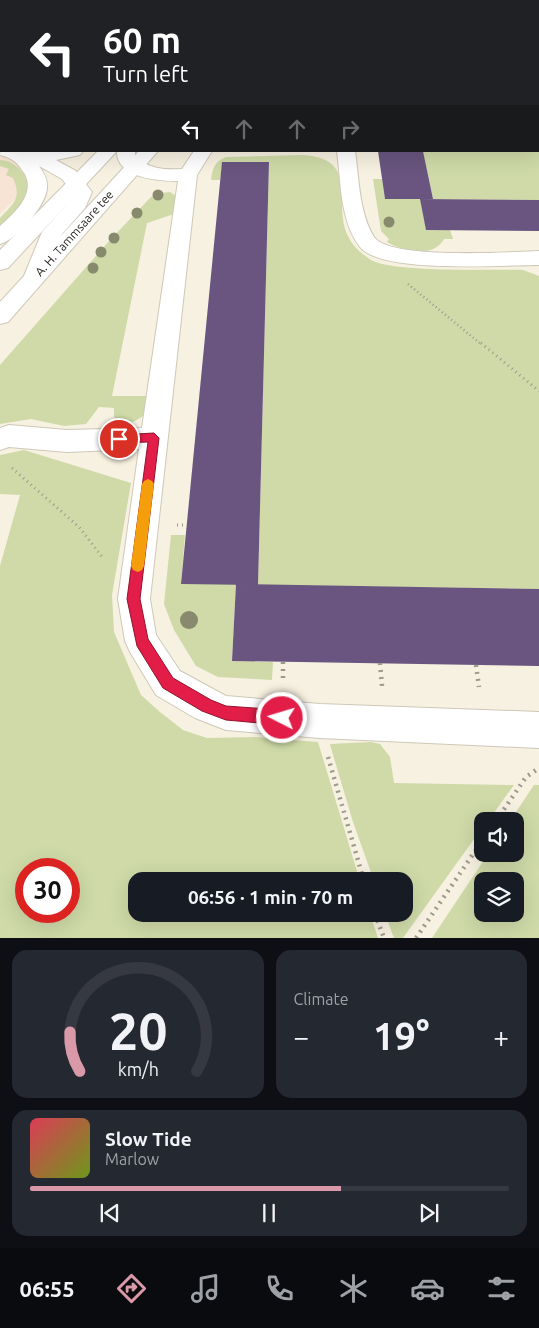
<!DOCTYPE html>
<html lang="en">
<head>
<meta charset="utf-8">
<style>
	:root { --surface:#171b24; --page:#242831; --text:#f1f3f6; --muted:#9ea1a6; --line:#363941; --accent:#d999a8 }
	body { margin:0; font-family:Ubuntu,sans-serif; background:var(--page); color:var(--text); height:100vh; display:flex; flex-direction:column; font-size:19px; white-space:nowrap }
	* { box-sizing:border-box; margin:0 }
	p { font-size:16px; color:var(--muted) }
	.icon { flex:none; width:28px; height:28px; fill:none; stroke:currentColor; stroke-width:2; stroke-linecap:round; stroke-linejoin:round }
	.map { position:relative; height:938px; overflow:hidden }
	.sheet { display:flex; flex-direction:column; gap:12px; padding:12px; background:#0d0f14; flex:1 }
	.sheet>* { flex:none }
	.guide { position:absolute; left:0px; top:0px; width:540px; height:152px; box-shadow:0 5px 20px #0002; background:#202124; color:#fff; overflow:hidden }
	.controls { position:absolute; left:474px; top:812px; display:grid; gap:10px }
	.controls a { display:grid; place-items:center; width:50px; height:50px; border-radius:10px; background:var(--surface); box-shadow:0 5px 20px #0002; font-size:25px }
	.speed { position:absolute; left:15px; top:858px; display:flex; gap:10px; font-size:25px; font-weight:700; text-align:center }
	.speed>* { display:grid; place-content:center; width:65px; height:65px; border-radius:50%; background:var(--surface); box-shadow:0 5px 20px #0002; line-height:1 }
	.speed .limit { border:8px solid #d22; background:#fff; color:#111 }
	.pin { position:absolute; display:grid; place-items:center; width:42px; height:42px; color:#fff; margin:-21px; border:2px solid #fff; border-radius:50%; box-shadow:0 1px 5px #0007 }
	.me { position:absolute; width:55px; margin:-28px; rotate:275deg; stroke-linejoin:round; filter:drop-shadow(0 0 4px #0008) }
	.turn { display:flex; align-items:center; gap:18px; height:105px; padding:0 20px; font-size:22px }
	.turn .icon { width:65px; height:65px; stroke-width:2.5 }
	.turn b { display:block; font-size:35px; line-height:42px }
	.lanes { display:flex; align-items:center; height:48px; padding:0 20px; background:#0003; justify-content:center; gap:25px; direction:ltr }
	.lanes .off { opacity:.35 }
	.big { font-size:38px; font-weight:700; line-height:1.1 }
	.sheet .card { flex:1; display:flex; flex-direction:column; justify-content:center; gap:8px; min-width:0; padding:0 18px; border-radius:15px; background:var(--page) }
	.sheet .dial { align-items:center; gap:0 }
	.dial svg { height:130px; overflow:visible; fill:none; stroke:var(--line); stroke-width:7; stroke-linecap:round; text-anchor:middle }
	.dial text { fill:var(--text); stroke:none }
	.song { display:flex; align-items:center; gap:15px }
	.cover { width:60px; height:60px; border-radius:8px; background:linear-gradient(135deg,hsl(350 70% 55%),hsl(80 70% 35%)) }
	.played { height:5px; border-radius:2px; background:linear-gradient(90deg,var(--accent) 65%,var(--line) 65%) }
	.keys { display:flex; justify-content:space-around; direction:ltr }
	.heat { display:flex; justify-content:space-between; align-items:center; font-size:28px; direction:ltr }
	.sheet .tiles { flex:1; display:grid; gap:12px; grid-template-columns:1fr 1fr }
	.card:last-child { grid-column:span 2 }
	.trip { position:absolute; left:128px; top:872px; width:285px; height:50px; border-radius:15px; background:var(--surface); box-shadow:0 5px 20px #0002; font-weight:700; line-height:50px; text-align:center }
	.tabs { display:flex; height:80px; justify-content:space-around; align-items:center; background:#090b0e; color:var(--muted) }
	.tabs .icon { width:35px; height:35px }
	.tabs .current { color:var(--accent) }
	.tabs b { font-size:22px; color:var(--text) }
	.map>svg:first-child { display:block }
	.commercial { fill:#f7e4d4 }
	.green { fill:#cfdaa8; fill-rule:evenodd }
	.building { fill:#69557f }
	.lines { fill:none; stroke-linecap:round; stroke-linejoin:round }
	.minor-casing { stroke:#cec8b8; stroke-width:2 }
	.major-casing { stroke:#cec8b8; stroke-width:2 }
	.path-far3 { stroke:#9d998d; stroke-width:2; stroke-dasharray:0.5 2; stroke-linecap:butt }
	.path-far2 { stroke:#9d998d; stroke-width:2.5; stroke-dasharray:1 3; stroke-linecap:butt }
	.path-far1 { stroke:#9d998d; stroke-width:3; stroke-dasharray:1 4; stroke-linecap:butt }
	.path { stroke:#9d998d; stroke-width:4.5; stroke-dasharray:2 5; stroke-linecap:butt }
	.minor { fill:#fff; fill-rule:evenodd }
	.major { fill:#fff; fill-rule:evenodd }
	.tree { fill:#888a6d }
	.route { fill:#e11d48; stroke:#92132f }
	.slow { fill:#f59e0b }
	.labels { text-anchor:middle; dominant-baseline:central; stroke-width:5; stroke-linejoin:round; paint-order:stroke }
	.far-street-label { font-size:12px; fill:#211f19; stroke:#fff }
</style>
</head>
<body>
<div class="map">
<svg width="539" height="938" viewBox="0 0 539 938">
	<rect width="100%" height="100%" fill="#f7f1e1"/>
	<polygon class="commercial" points="0,99 1,151 63,151 0,214"/>
	<g class="green">
		<polygon points="539,75 539,200 433,199 423,151 539,151"/>
		<path d="M302,155C361,158 332,203 348,236C353,247 362,254 371,260C393,273 494,269 523,270L539,276V589L258,585L269,162H223L220,180H211C212,169 215,161 226,157Z"/>
		<path d="M0,160C7,160 15,164 20,170C40,191 14,214 0,230V218C14,203 22,198 13,178L6,175L9,169L0,166Z"/>
		<path d="M373,179H382L385,199H420L450,230L453,239H444C442,242 439,246 435,248C423,255 398,249 387,242L389,239L381,231Z"/>
		<path d="M170,192L176,196L174,214L147,223L112,396H147L144,415C134,423 124,427 114,417V408L99,407L86,424L64,426L31,419L0,424V365L110,240L151,197L160,193Z"/>
		<path d="M24,450L131,483L112,595L114,632L141,695L160,712L183,730L207,738L255,737L318,742L360,881H136V914H370L378,938H0V566L20,495L0,494V455ZM26,869H69V911H26Z"/>
		<polygon points="171,535 185,535 181,584 236,584 232,661 273,662 272,680 218,677 196,666 174,630 164,604"/>
		<polygon points="371,742 380,744 390,757 394,783 514,785 488,821 482,821 482,828 403,938 394,938 385,914 404,914 404,881 374,881 353,822 331,748 330,744"/>
		<path d="M534,785H539V938H432L488,854H515V821H510ZM515,881V914H482V881Z"/>
	</g>
	<g class="building">
		<polygon points="378,151 423,151 433,199 385,199"/>
		<polygon points="222,162 269,162 258,585 181,584"/>
		<polygon points="420,199 539,200 539,231 426,230"/>
		<polygon points="236,584 539,589 539,666 232,661"/>
	</g>
	<g class="lines">
		<defs>
			<g id="minor">
				<polygon points="468,0 483,0 484,1 469,1"/>
				<path d="M1,146V151H83L80,155L56,160L76,171L92,192L85,208L62,234L43,281L35,283L27,281L24,276L42,232L69,202L72,192L62,179L39,166C44,173 48,180 47,188C46,206 16,240 0,244V226C15,213 39,191 22,170C15,160 11,158 0,155Z"/>
				<path d="M117,151H135V157C150,169 164,170 182,169L194,151H212L197,175L150,599L156,635L180,671L226,696L320,704L539,712V748L320,738L226,730L195,718L156,695L130,652L125,641L118,599L139,449L67,452L9,447L0,450V428L9,425L67,430L142,428L178,181C158,181 116,178 117,151Z"/>
				<path d="M337,151H355C359,178 359,213 374,237C389,260 510,252 539,251V265C504,265 381,274 360,247C340,221 341,182 337,151Z"/>
			</g>
			<g id="major">
				<polygon points="98,151 117,151 8,268 0,270 0,250"/>
				<polygon points="139,151 158,151 8,322 0,324 0,302"/>
			</g>
		</defs>
		<use href="#minor" class="minor-casing"/>
		<use href="#major" class="major-casing"/>
		<g class="path-far3">
			<polyline points="7,1 10,0"/>
			<polyline points="86,1 88,0"/>
		</g>
		<polyline class="path-far2" points="408,284 482,345"/>
		<g class="path-far1">
			<polyline points="481,343 539,391"/>
			<polyline points="12,468 79,527 103,558"/>
			<polyline points="177,525 186,525"/>
		</g>
		<g class="path">
			<polyline points="283,662 283,681"/>
			<polyline points="380,663 382,686"/>
			<polyline points="476,665 479,687"/>
			<polyline points="328,757 364,881"/>
			<polyline points="496,821 526,777 539,768"/>
			<polyline points="375,914 384,938"/>
			<polyline points="416,938 482,841"/>
		</g>
		<use href="#minor" class="minor"/>
		<use href="#major" class="major"/>
	</g>
	<g class="tree">
		<circle cx="158" cy="195" r="5.5"/>
		<circle cx="137" cy="213" r="5.5"/>
		<circle cx="389" cy="222" r="5.5"/>
		<circle cx="114" cy="238" r="5.5"/>
		<circle cx="101" cy="252" r="5.5"/>
		<circle cx="93" cy="268" r="5.5"/>
		<circle cx="189" cy="620" r="9"/>
	</g>
	<polygon class="route" points="154,433 159,438 140,599 148,639 173,678 211,700 226,706 282,710 287,713 290,718 287,723 282,725 226,720 202,711 163,688 137,646 127,599 148,442 119,443 114,439 119,435"/>
	<polygon class="slow" points="148,479 152,481 154,484 144,566 142,570 138,572 133,570 131,566 142,484 144,481"/>
	<g class="labels">
		<g class="far-street-label">
			<text transform="translate(74 233) rotate(-48)">A. H. Tammsaare tee</text>
		</g>
	</g>
</svg>
<div class="controls">
<a><svg class="icon" aria-label="sound" viewBox="0 0 24 24"><path d="M4 9h4l5-4v14l-5-4H4zM17 9q2 3 0 6"/></svg></a>
<a><svg class="icon" aria-label="layers" viewBox="0 0 24 24"><path d="M12 4l9 5-9 5-9-5zM3 14l9 5 9-5"/></svg></a>
</div>
<div class="speed"><div class="limit">30</div></div>
<div class="pin" style="left:119px;top:439px;background:#d93025"><svg class="icon" aria-label="arrive" viewBox="0 0 24 24"><path d="M6 21V4h12l-3 4 3 4H6"/></svg></div>
<svg class="me" style="left:282px;top:718px" viewBox="-20 -20 40 40"><circle r="17" fill="#e11d48" stroke="#fff" stroke-width="3"/><path d="M0-11L8 9 0 5-8 9z" fill="#fff"/></svg>
<div class="trip">06:56 · 1 min · 70 m</div>
<div class="guide">
<div class="turn"><svg class="icon" aria-label="left" viewBox="0 0 24 24"><path d="M17 20v-9H6M10 6l-5 5 5 5"/></svg><div><b>60 m</b>Turn left</div></div>
<div class="lanes"><svg class="icon" aria-label="left" viewBox="0 0 24 24"><path d="M17 20v-9H6M10 6l-5 5 5 5"/></svg><svg class="icon off" aria-label="ahead" viewBox="0 0 24 24"><path d="M12 20V5M6 11l6-6 6 6"/></svg><svg class="icon off" aria-label="ahead" viewBox="0 0 24 24"><path d="M12 20V5M6 11l6-6 6 6"/></svg><svg class="icon off" aria-label="right" viewBox="0 0 24 24"><path d="M7 20v-9h11M14 6l5 5-5 5"/></svg></div>
</div>
</div>
<section class="sheet">
<div class="tiles">
<div class="card dial"><svg viewBox="0 0 100 80">
<path d="M14 69A42 42 0 1 1 86 69"/>
<path d="M14 69A42 42 0 0 1 8 45" stroke="#d999a8"/>
<text x="50" y="56" font-size="32" font-weight="700">20</text>
<text x="50" y="72" font-size="11">km/h</text>
</svg></div>
<div class="card"><p>Climate</p>
<div class="heat"><a>−</a><b class="big">19°</b><a>+</a></div>
</div>
<div class="card">
<div class="song"><i class="cover"></i><div><b>Slow Tide</b><p>Marlow</p></div></div>
<div class="played"></div>
<div class="keys"><svg class="icon" aria-label="previous" viewBox="0 0 24 24"><path d="M18 5L8 12l10 7zM5 5v14"/></svg><svg class="icon" aria-label="pause" viewBox="0 0 24 24"><path d="M8 5v14M16 5v14"/></svg><svg class="icon" aria-label="next" viewBox="0 0 24 24"><path d="M6 5l10 7-10 7zM19 5v14"/></svg></div>
</div>
</div>
</section>
<nav class="tabs">
<b>06:55</b>
<svg class="icon current" aria-label="directions" viewBox="0 0 24 24"><path d="M12 3l9 9-9 9-9-9zM9 14v-3h6M13 9l2 2-2 2"/></svg>
<svg class="icon" aria-label="music" viewBox="0 0 24 24"><path d="M9 18V5l10-2v13"/><circle cx="6" cy="18" r="3"/><circle cx="16" cy="16" r="3"/></svg>
<svg class="icon" aria-label="phone" viewBox="0 0 24 24"><path d="M5 4h4l2 5-3 2q2 4 5 5l2-3 5 2v4C11 20 4 13 5 4z"/></svg>
<svg class="icon" aria-label="climate" viewBox="0 0 24 24"><path d="M12 3v18M4 7l16 10M4 17L20 7"/></svg>
<svg class="icon" aria-label="car" viewBox="0 0 24 24"><path d="M5 17H2v-5l4-1 3-4h7l3 4 3 1v5h-3M9 17h6M6 11h13"/><circle cx="7" cy="17" r="2"/><circle cx="17" cy="17" r="2"/></svg>
<svg class="icon" aria-label="filters" viewBox="0 0 24 24"><path d="M4 7h16M4 17h16"/><circle cx="9" cy="7" r="2"/><circle cx="15" cy="17" r="2"/></svg>
</nav>
</body>
</html>
